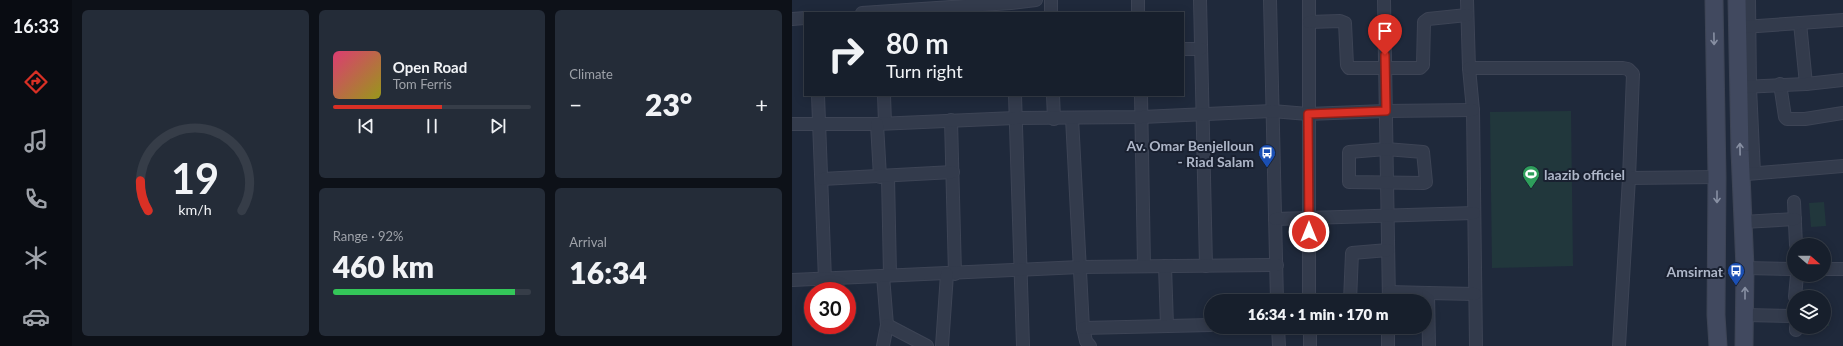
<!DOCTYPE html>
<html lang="en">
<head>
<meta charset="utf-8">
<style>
	:root { --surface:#171f2c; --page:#242c38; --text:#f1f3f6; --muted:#9ea2a9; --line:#363d48; --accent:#d93025 }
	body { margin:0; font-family:Lato,sans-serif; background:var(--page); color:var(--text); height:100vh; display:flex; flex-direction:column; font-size:15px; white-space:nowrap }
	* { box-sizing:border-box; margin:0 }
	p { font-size:13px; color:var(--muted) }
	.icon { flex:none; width:22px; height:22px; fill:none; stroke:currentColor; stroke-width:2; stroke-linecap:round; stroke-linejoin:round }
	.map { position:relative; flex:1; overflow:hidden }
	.drawer { display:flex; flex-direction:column; gap:10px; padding:10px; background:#0d1118; width:720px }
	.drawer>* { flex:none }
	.top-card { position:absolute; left:12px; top:12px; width:380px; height:84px; border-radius:0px; box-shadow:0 2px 10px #0003,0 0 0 1px var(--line); background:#171f2c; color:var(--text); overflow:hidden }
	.needle { width:26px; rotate:110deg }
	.tools { position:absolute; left:995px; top:238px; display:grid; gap:8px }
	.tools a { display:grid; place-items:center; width:44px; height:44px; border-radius:50%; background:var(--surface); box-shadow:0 2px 10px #0003,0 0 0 1px var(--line); font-size:20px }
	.speed { position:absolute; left:12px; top:282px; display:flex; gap:8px; font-size:20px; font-weight:700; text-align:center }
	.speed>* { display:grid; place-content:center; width:52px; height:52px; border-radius:50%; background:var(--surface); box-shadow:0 2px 10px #0003,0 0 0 1px var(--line); line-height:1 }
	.speed .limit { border:6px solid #d22; background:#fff; color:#111 }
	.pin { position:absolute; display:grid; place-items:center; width:34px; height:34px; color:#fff; margin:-41px -17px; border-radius:50% 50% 50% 0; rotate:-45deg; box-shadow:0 0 4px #0007 }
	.pin .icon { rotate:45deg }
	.me { position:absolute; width:44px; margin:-22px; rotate:0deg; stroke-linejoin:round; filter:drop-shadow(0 0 3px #0008) }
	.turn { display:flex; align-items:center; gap:14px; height:84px; padding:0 16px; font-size:18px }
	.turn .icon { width:52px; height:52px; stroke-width:2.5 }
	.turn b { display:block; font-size:28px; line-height:34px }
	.big { font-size:30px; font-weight:800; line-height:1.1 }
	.drawer .widget { flex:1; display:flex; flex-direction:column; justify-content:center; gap:6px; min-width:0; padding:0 14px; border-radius:6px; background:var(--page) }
	.drawer .dial { align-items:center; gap:0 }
	.dial svg { height:104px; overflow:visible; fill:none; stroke:var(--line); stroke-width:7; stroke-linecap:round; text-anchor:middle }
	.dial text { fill:var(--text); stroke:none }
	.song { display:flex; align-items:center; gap:12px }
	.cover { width:48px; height:48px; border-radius:6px; background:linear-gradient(135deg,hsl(340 70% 55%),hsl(60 70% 35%)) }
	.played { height:4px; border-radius:2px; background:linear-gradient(90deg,var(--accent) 55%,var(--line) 55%) }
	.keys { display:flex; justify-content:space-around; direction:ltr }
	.heat { display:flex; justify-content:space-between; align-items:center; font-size:22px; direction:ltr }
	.charge { height:6px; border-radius:3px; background:linear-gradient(90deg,#34c759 92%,var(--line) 0) }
	.drawer .tiles { flex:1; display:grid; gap:10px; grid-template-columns:repeat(3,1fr) }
	.widget:first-child { grid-row:span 2 }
	.trip { position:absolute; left:412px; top:294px; width:228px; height:40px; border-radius:20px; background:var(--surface); box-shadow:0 2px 10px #0003,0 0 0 1px var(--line); font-weight:800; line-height:40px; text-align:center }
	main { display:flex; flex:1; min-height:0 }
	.dock { display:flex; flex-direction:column; width:72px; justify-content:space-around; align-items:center; background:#090c12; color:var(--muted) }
	.dock .icon { width:28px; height:28px }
	.dock .active { color:var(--accent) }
	.dock b { font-size:18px; color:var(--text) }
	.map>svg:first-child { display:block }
	.green { fill:#21373c }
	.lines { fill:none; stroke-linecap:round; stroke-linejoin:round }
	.street-casing { stroke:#3d4455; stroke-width:14 }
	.secondary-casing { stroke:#3d4455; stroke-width:19 }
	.street { stroke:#333b4c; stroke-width:12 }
	.secondary { stroke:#41495f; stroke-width:17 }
	.oneway { stroke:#8890a3 }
	.route-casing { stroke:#8d1f18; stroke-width:10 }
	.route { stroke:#d93025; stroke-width:7 }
	.labels { text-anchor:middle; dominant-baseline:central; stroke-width:4; stroke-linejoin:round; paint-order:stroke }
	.poi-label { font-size:14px; font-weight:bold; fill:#aeb6c8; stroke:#192030; text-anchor:end }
</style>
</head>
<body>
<main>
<nav class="dock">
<b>16:33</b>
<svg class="icon active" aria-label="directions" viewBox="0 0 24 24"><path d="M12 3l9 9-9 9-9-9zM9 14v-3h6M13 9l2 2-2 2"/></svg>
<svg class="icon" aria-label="music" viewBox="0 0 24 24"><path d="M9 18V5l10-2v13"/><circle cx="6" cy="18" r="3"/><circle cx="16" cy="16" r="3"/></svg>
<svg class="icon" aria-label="phone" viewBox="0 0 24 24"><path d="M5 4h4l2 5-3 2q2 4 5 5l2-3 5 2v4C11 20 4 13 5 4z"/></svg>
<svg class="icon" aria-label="climate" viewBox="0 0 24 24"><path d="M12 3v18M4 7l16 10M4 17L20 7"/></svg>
<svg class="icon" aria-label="car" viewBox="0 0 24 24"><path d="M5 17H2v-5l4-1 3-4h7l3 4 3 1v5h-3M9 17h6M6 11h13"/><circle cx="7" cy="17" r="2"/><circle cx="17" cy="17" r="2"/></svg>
</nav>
<section class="drawer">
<div class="tiles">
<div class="widget dial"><svg viewBox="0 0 100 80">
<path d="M14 69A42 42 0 1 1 86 69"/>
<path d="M14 69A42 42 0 0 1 8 46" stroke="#d93025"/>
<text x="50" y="56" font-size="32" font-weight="700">19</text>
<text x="50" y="72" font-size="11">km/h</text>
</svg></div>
<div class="widget">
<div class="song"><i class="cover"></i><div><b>Open Road</b><p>Tom Ferris</p></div></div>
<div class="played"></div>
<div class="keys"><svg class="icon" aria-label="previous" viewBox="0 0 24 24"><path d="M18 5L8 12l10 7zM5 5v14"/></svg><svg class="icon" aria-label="pause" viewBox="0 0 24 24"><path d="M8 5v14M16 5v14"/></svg><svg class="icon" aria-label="next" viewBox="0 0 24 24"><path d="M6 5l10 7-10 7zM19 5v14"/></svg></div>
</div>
<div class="widget"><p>Climate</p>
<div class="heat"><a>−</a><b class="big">23°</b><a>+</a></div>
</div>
<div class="widget"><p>Range · 92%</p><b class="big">460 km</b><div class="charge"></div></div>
<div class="widget"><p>Arrival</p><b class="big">16:34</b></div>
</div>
</section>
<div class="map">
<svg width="1051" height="346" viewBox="0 0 1051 346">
	<rect width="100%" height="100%" fill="#1f293b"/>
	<g class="green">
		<polygon points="779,111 781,266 700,268 698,112"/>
		<polygon points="1032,202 1034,226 1019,227 1017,203"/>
		<polygon points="1036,300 1037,326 1032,326 1032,301"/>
	</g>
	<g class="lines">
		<defs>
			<g id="street">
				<polyline points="259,0 259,13"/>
				<polyline points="346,0 346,13"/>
				<polyline points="408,0 414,266"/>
				<polyline points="478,0 485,301"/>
				<polyline points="517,0 517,301"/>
				<polyline points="592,0 597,301"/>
				<polyline points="675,0 677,68 681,110 684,346"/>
				<polyline points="957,0 958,87 962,173"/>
				<polyline points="70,13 219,3 244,0"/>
				<polyline points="0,19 13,18"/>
				<polyline points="517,22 548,21 553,23 555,65 557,68 628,68 631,65 632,22 636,19 675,15"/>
				<polyline points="1008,23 1014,84"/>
				<polyline points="951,27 1051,20"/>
				<polyline points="391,49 409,49"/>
				<polyline points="677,68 831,68 836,69 841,74 837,178 827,346"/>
				<polyline points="988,84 993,117 995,119 1013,119 1051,113"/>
				<polyline points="950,87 1014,84 1051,80"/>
				<polyline points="26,95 33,280"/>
				<polyline points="92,95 93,123"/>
				<polyline points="223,95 231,346"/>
				<polyline points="261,95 262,119"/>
				<polyline points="349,95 352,266"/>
				<polyline points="280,118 291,328 294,341 298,346"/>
				<polyline points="159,120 163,274"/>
				<polyline points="0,124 85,124 223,118 350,117 480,111 516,114 593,111 681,110"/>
				<polyline points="85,124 88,177"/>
				<polygon points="594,149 631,152 634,182 632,183 557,182 557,152"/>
				<polyline points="955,174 1051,166"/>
				<polyline points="96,177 98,275"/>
				<polyline points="837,178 925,177"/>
				<polyline points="30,179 161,172"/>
				<polyline points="1002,202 1004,245"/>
				<polyline points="483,219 682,213"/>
				<polyline points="951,222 1003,219"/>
				<polyline points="373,266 375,326"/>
				<polyline points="953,268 1002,269"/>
				<polyline points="1032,269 1051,269"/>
				<polyline points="91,276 95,325 91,346"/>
				<polyline points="0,280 288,267 485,265"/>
				<polyline points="597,292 636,293 637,346"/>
				<polyline points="636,293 683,294"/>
				<polyline points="1003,297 1005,275"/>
				<polyline points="558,301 560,253 596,250"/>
				<polyline points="953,315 1002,316"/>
				<polyline points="95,325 135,346"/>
				<polyline points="486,327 487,346"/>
				<polyline points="518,327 518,346"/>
				<polyline points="291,328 419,325"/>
				<polyline points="1004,330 1004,327"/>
				<polyline points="150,346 155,274"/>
				<polyline points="596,346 596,327"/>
			</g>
			<g id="secondary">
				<polyline points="922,0 925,177 924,315 926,346"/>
				<polyline points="945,0 948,151 953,268 952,346"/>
			</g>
		</defs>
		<use href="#street" class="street-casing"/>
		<use href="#secondary" class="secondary-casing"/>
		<use href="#street" class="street"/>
		<use href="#secondary" class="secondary"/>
	</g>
	<defs><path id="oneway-shaft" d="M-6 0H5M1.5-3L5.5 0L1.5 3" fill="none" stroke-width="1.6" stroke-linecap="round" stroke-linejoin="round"/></defs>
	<g class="oneway">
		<use href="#oneway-shaft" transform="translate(922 39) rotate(89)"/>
		<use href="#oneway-shaft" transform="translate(948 149) rotate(-91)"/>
		<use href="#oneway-shaft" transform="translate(925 197) rotate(90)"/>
		<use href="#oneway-shaft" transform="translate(953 293) rotate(-90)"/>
	</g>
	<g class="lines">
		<defs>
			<polyline id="route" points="517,232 516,114 594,111 593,55"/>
		</defs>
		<use href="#route" class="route-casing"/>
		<use href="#route" class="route"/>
	</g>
	<defs>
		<symbol id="bus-pin" viewBox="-11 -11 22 30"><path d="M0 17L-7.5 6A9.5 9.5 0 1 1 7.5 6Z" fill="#1a4fb4" stroke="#192030"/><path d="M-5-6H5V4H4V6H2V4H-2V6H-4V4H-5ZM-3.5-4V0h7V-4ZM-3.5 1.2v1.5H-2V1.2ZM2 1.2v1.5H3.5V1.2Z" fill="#fff"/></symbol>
		<symbol id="stadium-pin" viewBox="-11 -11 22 30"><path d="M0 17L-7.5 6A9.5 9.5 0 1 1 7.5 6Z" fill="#2e9e5b" stroke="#192030"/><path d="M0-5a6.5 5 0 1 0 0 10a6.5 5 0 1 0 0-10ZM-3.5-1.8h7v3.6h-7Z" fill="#fff"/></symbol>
	</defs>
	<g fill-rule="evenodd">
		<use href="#bus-pin" x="465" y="143" width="20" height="27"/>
		<use href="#stadium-pin" x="729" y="164" width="20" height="27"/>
		<use href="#bus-pin" x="934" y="261" width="20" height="27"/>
	</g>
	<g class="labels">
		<g class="poi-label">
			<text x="462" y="145">Av. Omar Benjelloun<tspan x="462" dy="16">- Riad Salam</tspan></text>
			<text x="752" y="174" text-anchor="start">laazib officiel</text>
			<text x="931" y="271">Amsirnat</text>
		</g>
	</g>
</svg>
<div class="tools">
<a><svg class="needle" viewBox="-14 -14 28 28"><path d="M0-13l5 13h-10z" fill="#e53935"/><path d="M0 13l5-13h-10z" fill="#9ea2a9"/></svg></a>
<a><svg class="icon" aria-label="layers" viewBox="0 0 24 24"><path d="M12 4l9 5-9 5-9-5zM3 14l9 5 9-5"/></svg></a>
</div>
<div class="speed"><div class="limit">30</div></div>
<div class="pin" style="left:593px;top:55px;background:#d93025"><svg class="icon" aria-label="arrive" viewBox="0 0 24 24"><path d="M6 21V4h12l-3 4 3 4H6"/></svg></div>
<svg class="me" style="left:517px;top:232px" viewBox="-20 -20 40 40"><circle r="17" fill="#d93025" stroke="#fff" stroke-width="3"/><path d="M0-11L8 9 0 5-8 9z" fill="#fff"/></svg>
<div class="trip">16:34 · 1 min · 170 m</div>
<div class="top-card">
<div class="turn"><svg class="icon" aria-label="right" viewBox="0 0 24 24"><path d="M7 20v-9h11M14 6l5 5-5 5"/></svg><div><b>80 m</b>Turn right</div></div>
</div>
</div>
</main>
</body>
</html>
